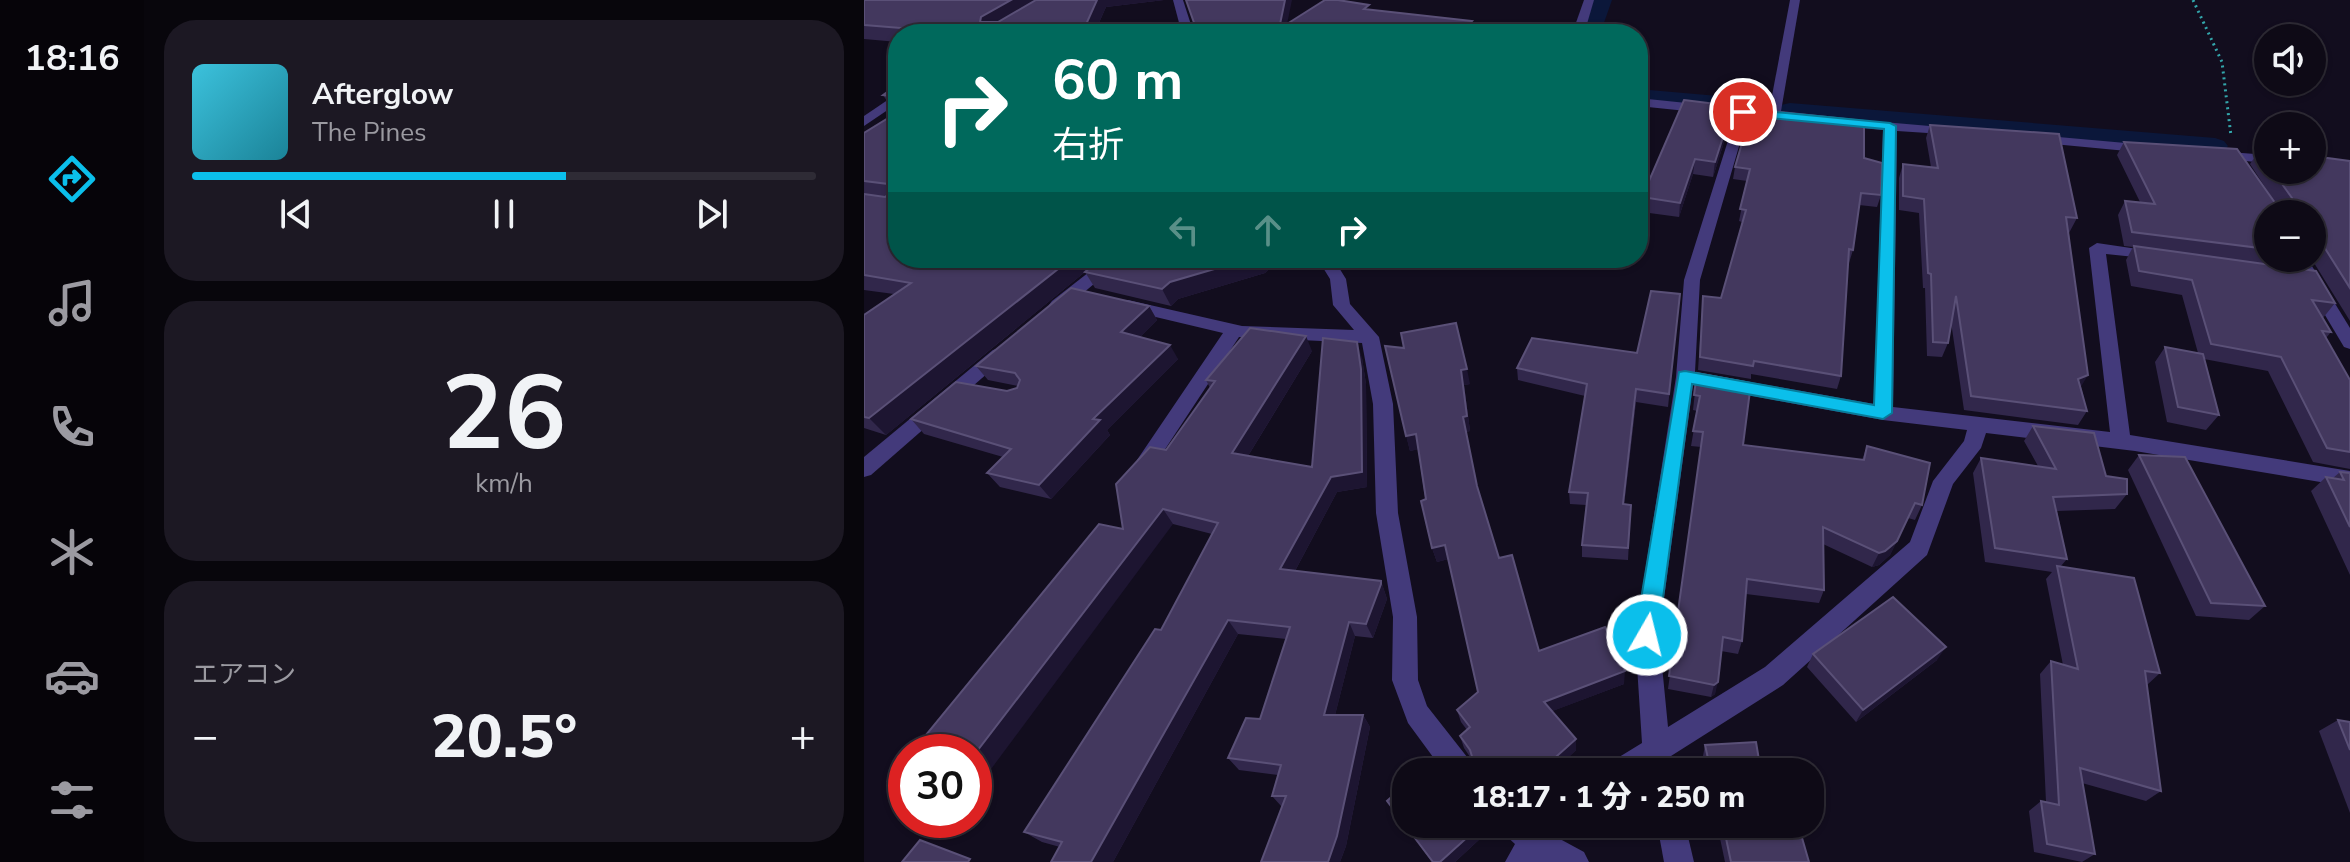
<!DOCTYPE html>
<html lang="ja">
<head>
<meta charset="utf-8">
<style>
	:root { --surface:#0e0a16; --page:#1c1823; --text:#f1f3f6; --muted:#9b9aa1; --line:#2e2b35; --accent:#0bbfeb }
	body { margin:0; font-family:"Nunito Sans","Noto Sans JP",sans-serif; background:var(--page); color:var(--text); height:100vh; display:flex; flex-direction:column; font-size:30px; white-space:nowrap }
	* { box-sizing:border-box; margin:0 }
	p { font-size:26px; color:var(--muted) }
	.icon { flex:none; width:44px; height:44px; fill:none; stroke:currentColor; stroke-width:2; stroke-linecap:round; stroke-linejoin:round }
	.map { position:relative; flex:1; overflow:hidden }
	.details { display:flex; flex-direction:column; gap:20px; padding:20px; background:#08060c; width:720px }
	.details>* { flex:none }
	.hud { position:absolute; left:24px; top:24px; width:760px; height:244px; border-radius:32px; box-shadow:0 2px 6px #0004,0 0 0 2px var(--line); background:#00695c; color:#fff; overflow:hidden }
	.fabs { position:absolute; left:1390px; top:24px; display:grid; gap:16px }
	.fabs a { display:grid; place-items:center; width:72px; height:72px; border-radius:50%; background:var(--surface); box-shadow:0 2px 6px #0004,0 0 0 2px var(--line); font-size:40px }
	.speed { position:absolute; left:24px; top:734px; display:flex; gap:16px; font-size:40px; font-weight:700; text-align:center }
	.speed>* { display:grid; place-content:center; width:104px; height:104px; border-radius:50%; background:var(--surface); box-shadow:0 2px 6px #0004,0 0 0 2px var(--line); line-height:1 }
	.speed .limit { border:12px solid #d22; background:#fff; color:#111 }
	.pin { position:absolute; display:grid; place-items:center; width:68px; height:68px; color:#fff; margin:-34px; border:4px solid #fff; border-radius:50%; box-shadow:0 2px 8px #0007 }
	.me { position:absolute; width:88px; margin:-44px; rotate:8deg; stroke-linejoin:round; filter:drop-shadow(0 0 6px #0008) }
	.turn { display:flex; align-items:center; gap:28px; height:168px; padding:0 32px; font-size:36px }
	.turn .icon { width:104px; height:104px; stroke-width:2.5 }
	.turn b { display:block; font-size:56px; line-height:68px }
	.lanes { display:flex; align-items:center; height:76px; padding:0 32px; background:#0003; justify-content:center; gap:40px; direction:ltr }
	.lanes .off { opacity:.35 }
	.big { font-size:60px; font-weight:800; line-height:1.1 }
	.details .card { flex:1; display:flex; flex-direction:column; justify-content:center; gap:12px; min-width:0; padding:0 28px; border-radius:32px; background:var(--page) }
	.details .dial { align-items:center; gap:0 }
	.dial b { font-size:104px; line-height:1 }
	.song { display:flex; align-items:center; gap:24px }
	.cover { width:96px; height:96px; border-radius:12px; background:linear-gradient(135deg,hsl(190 70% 55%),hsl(190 70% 35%)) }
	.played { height:8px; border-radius:4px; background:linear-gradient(90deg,var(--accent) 60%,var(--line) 60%) }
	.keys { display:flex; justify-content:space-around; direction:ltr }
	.heat { display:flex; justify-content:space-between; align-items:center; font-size:44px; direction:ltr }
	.trip { position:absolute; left:528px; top:758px; width:432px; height:80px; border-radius:32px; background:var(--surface); box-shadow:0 2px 6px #0004,0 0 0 2px var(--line); font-weight:800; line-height:80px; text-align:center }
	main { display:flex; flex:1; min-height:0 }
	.dock { display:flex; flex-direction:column; width:144px; justify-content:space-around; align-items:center; background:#060409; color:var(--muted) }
	.dock .icon { width:56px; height:56px }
	.dock .on { color:var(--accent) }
	.dock b { font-size:36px; color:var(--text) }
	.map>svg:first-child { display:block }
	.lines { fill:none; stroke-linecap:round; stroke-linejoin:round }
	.canal { fill:#0b173a; fill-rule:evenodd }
	.path { stroke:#33a6ab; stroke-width:3; stroke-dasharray:2 4; stroke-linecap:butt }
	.minor { fill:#433a7b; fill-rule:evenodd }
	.wall { fill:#31274b }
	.shaded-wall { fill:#1d1531 }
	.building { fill:#43385e; stroke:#5a5077; stroke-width:2 }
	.route { fill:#0bbfeb; stroke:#077c99; stroke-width:2 }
</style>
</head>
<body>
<main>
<nav class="dock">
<b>18:16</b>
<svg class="icon on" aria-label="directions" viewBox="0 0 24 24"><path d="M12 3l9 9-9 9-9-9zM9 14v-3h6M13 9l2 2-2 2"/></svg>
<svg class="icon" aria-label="music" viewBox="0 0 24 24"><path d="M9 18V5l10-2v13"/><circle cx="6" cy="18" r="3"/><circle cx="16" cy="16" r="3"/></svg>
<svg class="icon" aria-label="phone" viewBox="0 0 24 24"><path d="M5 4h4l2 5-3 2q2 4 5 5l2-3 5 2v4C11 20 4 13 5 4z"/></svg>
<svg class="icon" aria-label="climate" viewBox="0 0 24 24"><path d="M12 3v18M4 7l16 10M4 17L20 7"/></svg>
<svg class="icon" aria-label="car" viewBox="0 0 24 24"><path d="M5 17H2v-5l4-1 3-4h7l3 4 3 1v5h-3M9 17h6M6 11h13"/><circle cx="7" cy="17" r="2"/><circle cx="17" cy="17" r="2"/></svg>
<svg class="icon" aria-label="filters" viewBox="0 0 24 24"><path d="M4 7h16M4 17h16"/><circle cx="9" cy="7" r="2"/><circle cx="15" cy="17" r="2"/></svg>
</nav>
<section class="details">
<div class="card">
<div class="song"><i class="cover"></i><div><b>Afterglow</b><p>The Pines</p></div></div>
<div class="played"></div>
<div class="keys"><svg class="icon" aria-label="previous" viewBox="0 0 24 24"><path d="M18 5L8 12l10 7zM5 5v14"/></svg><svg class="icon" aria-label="pause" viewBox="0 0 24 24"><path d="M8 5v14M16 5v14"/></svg><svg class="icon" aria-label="next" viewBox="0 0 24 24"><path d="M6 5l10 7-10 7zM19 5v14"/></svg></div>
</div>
<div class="card dial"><b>26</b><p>km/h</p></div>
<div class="card"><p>エアコン</p>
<div class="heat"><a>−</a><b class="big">20.5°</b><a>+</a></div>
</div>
</section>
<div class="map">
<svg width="1486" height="862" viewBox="0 0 1486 862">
	<rect width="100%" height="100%" fill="#120d1e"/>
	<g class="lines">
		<g class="canal">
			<polygon points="728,0 748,0 736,34 714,34"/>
			<polygon points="774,89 900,100 909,102 912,107 909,112 900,114 774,103"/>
			<polygon points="926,103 1351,138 1360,141 1364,146 1360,151 1351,154 917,115 914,110 917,105"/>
		</g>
		<polyline class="path" points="1329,0 1358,62 1367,136"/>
		<g class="minor">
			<polygon points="309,0 319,0 330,34 318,34"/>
			<polygon points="720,0 730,0 720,34 708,34"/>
			<polygon points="926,0 936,0 916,117 910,121 904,117"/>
			<polygon points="34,93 34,103 0,126 0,116"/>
			<polygon points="774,98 842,105 848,109 842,113 774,106"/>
			<path d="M879,108L885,112L836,280L831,372L1010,404L1019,130L973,126L966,122L973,118L1089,128L1094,129V135L1033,131L1029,407L1246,432L1225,248L1233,243L1294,252L1300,254V260L1242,254L1266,435L1486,471V487L1271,451L1122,433L1117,448L1089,484L1063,555L919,685L807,756L810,772H743L747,762L778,743L771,635L812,377L820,280L873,112ZM829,385L1019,420L1103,430L1100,441L1069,481L1046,542L901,667L804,727L795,635Z"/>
			<polygon points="1172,135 1284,145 1291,149 1284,153 1167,142 1167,136"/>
			<polygon points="1352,151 1404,155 1404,163 1347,158 1345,155"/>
			<polygon points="243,258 261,258 200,309 188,309 185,305 188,301"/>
			<polygon points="453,258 469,258 482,279 486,304 515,337 529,404 534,513 553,617 554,680 563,706 607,762 611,772 580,772 544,723 528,680 529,617 512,513 509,404 498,343 375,337 290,466 276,466 273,460 359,333 258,309 255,305 258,301 264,300 378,326 490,330 469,305 466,279"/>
			<polygon points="1427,258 1443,258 1486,328 1486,349 1480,347"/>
			<polygon points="135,348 141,350 144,354 141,358 7,475 0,477 0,457 129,350"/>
			<polygon points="636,824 705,824 696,839 720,852 725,862 641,862 651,844 640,834"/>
			<polygon points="793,824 821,824 830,862 800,862"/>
		</g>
	</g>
	<g class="wall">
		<polygon points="0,0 300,0 242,7 230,34 34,34 34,42 0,39"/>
		<polygon points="34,86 34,111 29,110 19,95"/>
		<polygon points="34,112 34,258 416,258 401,273 314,299 307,306 231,288 221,272 22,435 0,428 0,315 30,294 0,290 0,133"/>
		<polygon points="867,120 849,177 829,174 815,217 778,212 778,197"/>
		<polygon points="1066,125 1213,218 1205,233 1217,387 1223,411 1214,425 1100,410 1087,322 1084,343 1078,357 1063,356 1061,288 1059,288 1055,213 1035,210 1035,178 1039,164 1067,167 1062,138"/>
		<polygon points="1260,142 1414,207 1386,164 1395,151 1404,152 1404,170 1448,170 1486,161 1486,321 1447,258 1448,258 1448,214 1404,214 1404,258 1437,258 1429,268 1471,303 1459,318 1467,332 1462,338 1486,380 1486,469 1449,462 1404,371 1340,359 1355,415 1342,430 1303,422 1291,362 1301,347 1334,353 1318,295 1267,286 1262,260 1269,247 1260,246 1254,215 1261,201 1276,202 1253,155"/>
		<polygon points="1000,158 1017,195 1013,207 995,205 989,250 985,263 984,262 977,376 973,389 887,374 887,379 834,370 839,296 857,298 878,222 875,221 883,181 869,179 871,167"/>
		<polygon points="816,294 804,407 772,402 760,505 767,505 764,560 718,557 718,545 722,505 706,504 705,492 721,396 654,380 653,368 773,353"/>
		<polygon points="285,306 293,320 276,337 314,359 243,430 246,435 187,499 136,487 123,473 139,457 60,434 47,419 153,388 154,386 124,380 112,366"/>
		<polygon points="521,346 606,384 600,385 606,431 602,432 613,486 635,558 675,651 760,684 688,711 712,739 712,750 689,772 575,764 610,763 600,748 596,736 603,730 597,722 593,710 614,692 584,559 573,562 568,548 554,449 546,451"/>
		<polygon points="448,351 384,456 448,467 498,358 502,384 503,487 473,492 431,571 517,581 523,599 509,638 491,636 471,715 499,715 506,727 482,846 476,862 397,862 418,807 408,796 414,775 375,770 364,758 396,719 422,639 374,634 249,862 187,862 196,847 178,842 160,832 297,630 348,534 309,524 259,529 302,450 346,388 342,380"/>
		<polygon points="833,373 879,445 998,460 1003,446 1058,505 1051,520 1044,518 1026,555 1015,565 1008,567 959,544 960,590 955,603 882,594 878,641 874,654 857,651 851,694 847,697 804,689 837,447 827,446 833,411 829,410"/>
		<polygon points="1169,426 1242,476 1263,494 1251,509 1193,511 1203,559 1197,566 1296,673 1283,685 1297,791 1282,801 1218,783 1231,854 1218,862 1170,852 1165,811 1177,801 1182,802 1176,674 1187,661 1199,665 1182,579 1188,572 1121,562 1109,473 1117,458 1174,466 1160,441"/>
		<polygon points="1275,455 1401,606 1385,620 1332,616 1264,470"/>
		<polygon points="1476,472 1486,473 1486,575 1447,491 1462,477 1469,478"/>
		<polygon points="949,654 1073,660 992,722 943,667"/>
		<polygon points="1474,720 1486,722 1486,813 1455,731"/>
		<polygon points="841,745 897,772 842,772 839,756"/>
		<polygon points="42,759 42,790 24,781"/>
		<polygon points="523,801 632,824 591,862 568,862"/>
		<polygon points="853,824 934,824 945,862 861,862"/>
	</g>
	<g class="shaded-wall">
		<polygon points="147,0 177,0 124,34 116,22 117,17"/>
		<polygon points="233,0 300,0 242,7 230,34 222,34 220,29"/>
		<polygon points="421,0 428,0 421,34 415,29"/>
		<polygon points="608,21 609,34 596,34"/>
		<polygon points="869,106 867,120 849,177 851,162"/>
		<polygon points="831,159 829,174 815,217 816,203"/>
		<polygon points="208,258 238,258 22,435 5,418"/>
		<polygon points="388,258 416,258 401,273 314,299 307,306 298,289 306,282"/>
		<polygon points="285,306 293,320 266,347 257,332"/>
		<polygon points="442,336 448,351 376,469 368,453"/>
		<polygon points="493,342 498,358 502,384 503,487 473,492 424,584 416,569"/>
		<polygon points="306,345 314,359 243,430 246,435 187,499 175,485 229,419"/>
		<polygon points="603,369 606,384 600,385 606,431 601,432 599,417 597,370"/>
		<polygon points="1224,375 1215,390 1214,379"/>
		<polygon points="772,389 772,402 759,516 759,504"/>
		<polygon points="552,434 556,449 546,451 542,436"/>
		<polygon points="299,509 309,524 110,792 110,755"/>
		<polygon points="1033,541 1026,555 1015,565 1008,567 1015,553"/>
		<polygon points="581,545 585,559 573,562 568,548"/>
		<polygon points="517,581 523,599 509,638 502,624"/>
		<polygon points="364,620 374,634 249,862 227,862"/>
		<polygon points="485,622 491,636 468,727 460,715"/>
		<polygon points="1082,647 1073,660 992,722 999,710"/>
		<polygon points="761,671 760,684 681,714 680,702"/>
		<polygon points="854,682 851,694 847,697 850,685"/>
		<polygon points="499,715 506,727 482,846 476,862 464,862"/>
		<polygon points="712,739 712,750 689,772 675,772"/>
		<polygon points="618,824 632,824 591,862 576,862"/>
	</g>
	<g class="building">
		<polygon points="0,0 147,0 117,17 116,22 134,22 172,0 233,0 220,29 211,28 218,33 217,34 111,34 0,25"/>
		<polygon points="322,0 421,0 415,29 461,0 474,0 505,5 500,9 608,21 596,34 334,34"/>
		<polygon points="34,86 34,97 19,95 26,90"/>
		<polygon points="820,100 869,106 851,162 831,159 816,203 778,197"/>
		<polygon points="888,109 1000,121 1000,158 1018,163 1017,195 997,193 989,250 985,249 977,376 890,361 889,366 836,357 839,296 857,298 882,210 876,209 886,169 871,167"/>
		<polygon points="34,112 34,258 208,258 5,418 0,417 0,315 47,283 0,275 0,194 21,197 25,194 24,184 0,181 0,133"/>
		<polygon points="1066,125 1195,134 1213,218 1202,217 1224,375 1214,379 1223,411 1107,396 1092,296 1084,343 1069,342 1067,274 1064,273 1060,199 1039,196 1039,164 1074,168"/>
		<polygon points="1260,142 1373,149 1414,207 1417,203 1427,202 1428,198 1408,170 1448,170 1448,156 1486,161 1486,288 1457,242 1448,242 1448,214 1404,214 1404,249 1268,232 1261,201 1291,204"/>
		<polygon points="1395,151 1404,152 1404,164"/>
		<polygon points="1270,246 1452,271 1471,303 1448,300 1467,332 1458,331 1486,380 1486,452 1463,448 1417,357 1347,344 1328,280 1275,271"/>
		<polygon points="237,258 388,258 306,282 298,289 221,272"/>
		<polygon points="207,288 285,306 257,332 306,345 229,419 236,420 175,485 123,473 147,449 47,419 92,382 143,391 153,388 156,380 151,373 112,366"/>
		<polygon points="787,291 816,294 805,394 772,389 759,504 767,505 764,548 718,545 724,493 705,492 723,384 653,368 668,338 773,353"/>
		<polygon points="592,323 603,369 597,370 603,416 599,417 613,486 635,558 648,555 675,651 741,627 761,671 680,702 712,739 675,772 555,772 570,759 575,764 610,763 606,750 596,736 606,727 593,710 614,692 581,545 568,548 557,501 562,499 552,434 542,436 521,346 540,348 537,333"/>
		<polygon points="386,328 442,336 368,453 448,467 459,338 493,342 497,369 498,472 467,477 416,569 517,581 517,584 502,624 485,622 460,715 499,715 473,836 464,862 397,862 422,796 408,796 417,765 364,758 382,718 396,719 426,627 364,620 227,862 187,862 198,842 160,832 291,629 297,630 354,523 299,509 110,755 110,752 48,752 235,524 259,529 252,484 286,447 302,450 351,381 342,380"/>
		<polygon points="1301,347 1339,354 1355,415 1314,407"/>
		<polygon points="833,373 887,383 879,445 1000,460 1003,446 1066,463 1058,505 1051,503 1033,541 1021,551 1015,553 959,527 960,590 883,579 878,641 859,637 854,682 850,685 805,676 839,432 829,431 836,396 830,395"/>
		<polygon points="1169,426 1230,433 1242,476 1263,479 1263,494 1189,497 1203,559 1131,548 1117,458 1192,469"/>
		<polygon points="1275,455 1321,457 1401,606 1347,603"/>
		<polygon points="1476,472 1486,473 1486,527 1462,477 1480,480"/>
		<polygon points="1193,566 1270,578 1296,673 1281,671 1297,791 1216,768 1231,854 1183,844 1177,801 1195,805 1187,661 1214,669"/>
		<polygon points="1029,597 1082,647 999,710 949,654"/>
		<polygon points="1474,720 1486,722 1486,750"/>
		<polygon points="892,742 897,772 847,772 841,745"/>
		<polygon points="42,759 42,786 24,781"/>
		<polygon points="542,784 542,824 618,824 576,862 569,862 523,801"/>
		<polygon points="859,824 934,824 945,862 867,862"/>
		<polygon points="56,840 106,859 104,862 38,862"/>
	</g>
	<polygon class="route" points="879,109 1026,123 1032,126 1028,413 1019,419 828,384 794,635 791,642 783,645 775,642 771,635 815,372 821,371 1010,405 1020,129 875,115 875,110"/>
</svg>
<div class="fabs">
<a><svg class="icon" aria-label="sound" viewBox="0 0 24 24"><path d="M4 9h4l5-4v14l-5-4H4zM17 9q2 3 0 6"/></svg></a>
<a>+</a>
<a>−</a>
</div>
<div class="speed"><div class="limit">30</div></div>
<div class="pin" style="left:879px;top:112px;background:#d93025"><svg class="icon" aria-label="arrive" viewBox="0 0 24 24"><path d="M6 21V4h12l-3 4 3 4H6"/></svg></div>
<svg class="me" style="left:783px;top:635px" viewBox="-20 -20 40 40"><circle r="17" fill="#0bbfeb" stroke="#fff" stroke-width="3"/><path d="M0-11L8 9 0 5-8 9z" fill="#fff"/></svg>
<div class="trip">18:17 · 1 分 · 250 m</div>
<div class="hud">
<div class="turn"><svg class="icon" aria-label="right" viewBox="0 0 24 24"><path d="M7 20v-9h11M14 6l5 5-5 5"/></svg><div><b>60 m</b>右折</div></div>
<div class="lanes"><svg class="icon off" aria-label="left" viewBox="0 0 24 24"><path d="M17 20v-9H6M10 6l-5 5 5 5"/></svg><svg class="icon off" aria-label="ahead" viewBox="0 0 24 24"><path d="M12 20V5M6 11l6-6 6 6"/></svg><svg class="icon" aria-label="right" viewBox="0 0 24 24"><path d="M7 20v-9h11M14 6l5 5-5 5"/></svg></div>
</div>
</div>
</main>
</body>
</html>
